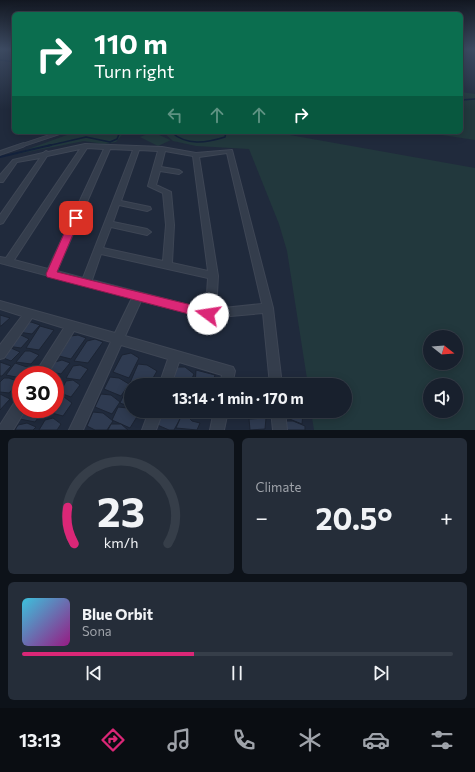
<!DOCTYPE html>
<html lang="en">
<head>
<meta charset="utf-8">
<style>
	:root { --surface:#18202d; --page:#252d39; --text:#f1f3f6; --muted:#9fa3aa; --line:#363e49; --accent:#db2777 }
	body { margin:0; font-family:Commissioner,sans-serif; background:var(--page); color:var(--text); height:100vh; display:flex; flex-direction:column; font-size:15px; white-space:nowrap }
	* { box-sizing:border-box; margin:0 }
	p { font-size:13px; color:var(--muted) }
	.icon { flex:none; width:22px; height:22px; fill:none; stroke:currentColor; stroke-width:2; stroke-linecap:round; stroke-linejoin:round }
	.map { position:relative; height:430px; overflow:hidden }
	.drawer { display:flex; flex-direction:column; gap:8px; padding:8px; background:#0d1219; flex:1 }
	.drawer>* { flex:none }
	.guide { position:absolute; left:12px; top:12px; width:451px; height:122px; border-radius:6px; box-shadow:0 2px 10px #0003,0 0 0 1px var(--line); background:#0b6e4f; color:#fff; overflow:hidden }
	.needle { width:26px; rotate:107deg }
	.controls { position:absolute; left:423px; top:330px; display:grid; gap:8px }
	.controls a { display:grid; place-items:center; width:40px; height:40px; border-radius:50%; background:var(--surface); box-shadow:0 2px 10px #0003,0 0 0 1px var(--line); font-size:20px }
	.speed { position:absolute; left:12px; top:366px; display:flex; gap:8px; font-size:20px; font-weight:700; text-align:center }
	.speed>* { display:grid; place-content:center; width:52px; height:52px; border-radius:50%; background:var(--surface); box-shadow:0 2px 10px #0003,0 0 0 1px var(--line); line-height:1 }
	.speed .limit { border:6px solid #d22; background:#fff; color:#111 }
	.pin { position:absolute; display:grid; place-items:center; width:34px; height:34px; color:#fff; margin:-17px; border-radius:8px; box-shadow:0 2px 6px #0006 }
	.me { position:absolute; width:44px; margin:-22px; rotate:284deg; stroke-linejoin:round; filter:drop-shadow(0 0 3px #0008) }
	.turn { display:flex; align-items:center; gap:14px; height:84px; padding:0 16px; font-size:18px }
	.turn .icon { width:52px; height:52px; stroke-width:2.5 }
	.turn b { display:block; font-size:28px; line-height:34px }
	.lanes { display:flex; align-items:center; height:38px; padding:0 16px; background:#0003; justify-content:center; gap:20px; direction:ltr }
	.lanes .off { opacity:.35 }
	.big { font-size:30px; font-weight:700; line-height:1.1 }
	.drawer .card { flex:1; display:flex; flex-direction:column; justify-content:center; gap:6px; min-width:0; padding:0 14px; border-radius:6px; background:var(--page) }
	.drawer .dial { align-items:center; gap:0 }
	.dial svg { height:104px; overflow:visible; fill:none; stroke:var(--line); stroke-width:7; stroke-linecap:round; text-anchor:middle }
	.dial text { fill:var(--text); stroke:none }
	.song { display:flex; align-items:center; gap:12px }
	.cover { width:48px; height:48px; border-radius:6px; background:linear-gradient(135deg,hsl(190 70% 55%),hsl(310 70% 35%)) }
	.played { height:4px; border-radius:2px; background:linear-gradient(90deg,var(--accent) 40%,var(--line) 40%) }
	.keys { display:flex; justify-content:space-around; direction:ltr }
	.heat { display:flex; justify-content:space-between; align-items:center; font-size:22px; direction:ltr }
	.drawer .tiles { flex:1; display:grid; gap:8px; grid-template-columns:1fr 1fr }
	.card:last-child { grid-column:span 2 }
	.trip { position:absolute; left:124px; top:378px; width:228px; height:40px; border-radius:20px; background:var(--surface); box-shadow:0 2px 10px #0003,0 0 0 1px var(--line); font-weight:700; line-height:40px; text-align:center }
	.dock { display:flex; height:64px; justify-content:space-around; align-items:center; background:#0a0d12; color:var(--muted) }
	.dock .icon { width:28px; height:28px }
	.dock .selected { color:var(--accent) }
	.dock b { font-size:18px; color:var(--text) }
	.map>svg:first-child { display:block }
	.green { fill:#22383d; fill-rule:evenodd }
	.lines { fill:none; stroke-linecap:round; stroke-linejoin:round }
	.stream-far1 { stroke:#13213b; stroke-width:1.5 }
	.stream { stroke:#13213b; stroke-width:2 }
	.building { fill:#2f3b51; stroke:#1c2433 }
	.service-far1-casing { stroke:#3e4655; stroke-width:4 }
	.service-casing { stroke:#3e4655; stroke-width:5.5 }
	.minor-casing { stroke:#3e4655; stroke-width:2 }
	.service-far1 { stroke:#343d4c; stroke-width:2.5 }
	.service { stroke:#343d4c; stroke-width:3.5 }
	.minor { fill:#343d4c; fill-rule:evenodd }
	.route { fill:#db2777; stroke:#8e194d }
</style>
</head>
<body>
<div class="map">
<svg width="475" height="430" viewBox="0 0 475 430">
	<rect width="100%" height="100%" fill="#202a3c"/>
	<g class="green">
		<polygon points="461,92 475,94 475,140 422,132 461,132"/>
		<polygon points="75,132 124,132 116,142 104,144 84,141 12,155"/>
		<polygon points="153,132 170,140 171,140 158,146 140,137"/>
		<path d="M163,132H273L475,168V430H314L311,411H345V385H308L287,251L279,224L249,149L196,146L173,141ZM430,337H456V363H430ZM430,385H456V411H430Z"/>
	</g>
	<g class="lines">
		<g class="stream-far1">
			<polyline points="0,60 14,62"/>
			<polyline points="461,100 475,99"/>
			<path d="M171,132C187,146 206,143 225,137L226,132"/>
			<polyline points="47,146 86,137 110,142 117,139 120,132"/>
		</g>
		<polyline class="stream" points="0,157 51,145"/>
	</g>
	<g class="building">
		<polygon points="0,315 10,318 1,326 0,326"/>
		<polygon points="26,322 31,322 40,325 32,334 18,332"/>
		<polygon points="40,326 54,330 39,350 26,348"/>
		<polygon points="15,335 21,335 29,339 21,348 7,346"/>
		<polygon points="78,335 86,338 71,359 59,356 71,336"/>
		<polygon points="95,339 103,342 88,363 74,361 87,341"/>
		<polygon points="6,348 11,348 20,352 11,361 1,357"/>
		<polygon points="25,351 30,351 39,355 31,364 16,362"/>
		<polygon points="131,353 139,358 129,378 113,372 122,355"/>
		<polygon points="62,360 70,363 61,374 48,371 55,362"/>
		<polygon points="0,362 11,366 2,376 0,376"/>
		<polygon points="15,363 30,368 23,375 21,375 21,378 6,375"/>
		<polygon points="138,364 147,365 157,371 149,385 129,385"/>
		<polygon points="80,365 88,369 80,380 66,378 73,366"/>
		<polygon points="176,367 185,367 194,374 189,385 171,378"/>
		<polygon points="196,370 215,375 212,385 195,385"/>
		<polygon points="53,374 61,377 55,385 55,375 48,375"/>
		<polygon points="110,377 119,378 129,384 121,396 104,389"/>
		<polygon points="4,378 9,378 19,382 9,393 0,392 0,382"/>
		<polygon points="169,379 178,380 186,385 167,385"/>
		<polygon points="73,380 80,385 71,397 60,393 66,381"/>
		<polygon points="261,380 261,385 246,385 245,381"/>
		<polygon points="126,390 131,390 131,407 120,403"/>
		<polygon points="0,394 10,399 0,410"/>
		<polygon points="101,394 111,395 120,402 112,414 95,407"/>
		<polygon points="64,397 72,403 63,416 48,412 50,409 55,409 57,398"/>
		<polygon points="118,407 128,408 138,415 130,428 112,420"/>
		<polygon points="27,409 45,409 35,422 20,419"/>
		<polygon points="159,411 169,411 180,419 174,430 169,430 155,424"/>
		<polygon points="183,411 204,411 200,418"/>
		<polygon points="250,411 265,411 265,416 251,417"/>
		<polygon points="281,411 303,413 302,424 282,416"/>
		<polygon points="93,412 103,413 113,421 107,430 95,430 87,426"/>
		<polygon points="183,412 192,421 200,423 197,430 176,428"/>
		<polygon points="53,418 61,424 57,430 39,430 45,420"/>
		<polygon points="266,418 265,429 250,430 249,419"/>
		<polygon points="283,421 293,421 305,426 305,430 284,430"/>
		<polygon points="27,423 36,427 33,430 15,430 18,425"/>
		<polygon points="111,424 121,424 128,430 108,430"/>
	</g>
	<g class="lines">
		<defs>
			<polyline id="service-far1" points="20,146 62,132"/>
			<polyline id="service" points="0,153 23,145"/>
			<g id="minor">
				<path d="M85,144L162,147L196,153L232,150L273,308L282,385H270L263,313L208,318L141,301L125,336L233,367L235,371L232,385H220L222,375L179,362L171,385H159L168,359L121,345L83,430H69L111,342L74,331L47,375H34L64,328L32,318L4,358L0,359V345L22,316L0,309V301L115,333L132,298L0,263V257L6,258L80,149L47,156L3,223L0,224V215L40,158L17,162L3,182H0V175L13,160L43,153L46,151L48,152ZM87,148L104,149L48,269L14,260ZM110,149L133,150L83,278L57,271ZM139,150L158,151L148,186L163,193L166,225L163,261L103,248L111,227L147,235L151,232L147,229L113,222L119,205L147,211L151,209L150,207L121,201ZM165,151L193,156L208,271L172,263L174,225L171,192L156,185L160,171L179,174L182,172L179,170L161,167ZM227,153L262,304L214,309L217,294L218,276L199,157ZM101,254L208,278L207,294L204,309L92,280Z"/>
				<polygon points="21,399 21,409 26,409 13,430 0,430 0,425 16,400"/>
				<polygon points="149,411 163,411 156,430 142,430"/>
				<polygon points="214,411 228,411 224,430 210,430"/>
				<polygon points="271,411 285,411 287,430 273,430"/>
			</g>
		</defs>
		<use href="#service-far1" class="service-far1-casing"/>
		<use href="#service" class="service-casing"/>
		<use href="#minor" class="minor-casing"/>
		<use href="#service-far1" class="service-far1"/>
		<use href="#service" class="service"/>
		<use href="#minor" class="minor"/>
	</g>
	<linearGradient id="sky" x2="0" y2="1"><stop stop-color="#121721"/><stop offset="0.45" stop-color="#3c4a61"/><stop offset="1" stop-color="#3c4a61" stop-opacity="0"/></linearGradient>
	<rect width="475" height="109" fill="url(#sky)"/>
	<polygon class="route" points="76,215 80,218 57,272 208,309 212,310 214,314 212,317 208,319 47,277 46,274 71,218"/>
</svg>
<div class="controls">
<a><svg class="needle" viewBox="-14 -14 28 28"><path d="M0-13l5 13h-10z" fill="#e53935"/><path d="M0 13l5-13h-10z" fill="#9fa3aa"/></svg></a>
<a><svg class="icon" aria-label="sound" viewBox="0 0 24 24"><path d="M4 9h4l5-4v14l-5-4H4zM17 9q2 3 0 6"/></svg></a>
</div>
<div class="speed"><div class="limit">30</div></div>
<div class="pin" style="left:76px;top:218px;background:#d93025"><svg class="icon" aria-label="arrive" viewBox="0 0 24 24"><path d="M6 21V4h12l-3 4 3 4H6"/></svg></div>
<svg class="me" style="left:208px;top:314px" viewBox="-20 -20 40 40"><circle r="19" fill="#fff"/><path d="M0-13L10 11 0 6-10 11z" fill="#db2777"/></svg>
<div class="trip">13:14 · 1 min · 170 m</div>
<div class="guide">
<div class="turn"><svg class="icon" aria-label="right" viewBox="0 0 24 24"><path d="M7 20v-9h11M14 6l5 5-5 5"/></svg><div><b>110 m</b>Turn right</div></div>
<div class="lanes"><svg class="icon off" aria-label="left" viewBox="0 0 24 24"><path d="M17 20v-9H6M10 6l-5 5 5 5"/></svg><svg class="icon off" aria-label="ahead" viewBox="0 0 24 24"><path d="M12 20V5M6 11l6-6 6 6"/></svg><svg class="icon off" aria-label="ahead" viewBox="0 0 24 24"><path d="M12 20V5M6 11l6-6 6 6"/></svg><svg class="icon" aria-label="right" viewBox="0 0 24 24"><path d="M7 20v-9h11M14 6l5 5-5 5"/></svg></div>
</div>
</div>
<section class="drawer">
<div class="tiles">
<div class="card dial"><svg viewBox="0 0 100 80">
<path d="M14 69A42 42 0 1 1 86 69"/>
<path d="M14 69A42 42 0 0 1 9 41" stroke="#db2777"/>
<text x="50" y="56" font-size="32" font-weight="700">23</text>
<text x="50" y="72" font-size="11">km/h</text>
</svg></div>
<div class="card"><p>Climate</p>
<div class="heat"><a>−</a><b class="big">20.5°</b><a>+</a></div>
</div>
<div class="card">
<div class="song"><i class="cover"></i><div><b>Blue Orbit</b><p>Sona</p></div></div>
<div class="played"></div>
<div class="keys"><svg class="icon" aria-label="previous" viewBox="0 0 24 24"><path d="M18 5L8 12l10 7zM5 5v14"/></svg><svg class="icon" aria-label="pause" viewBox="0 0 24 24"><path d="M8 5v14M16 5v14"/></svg><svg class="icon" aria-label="next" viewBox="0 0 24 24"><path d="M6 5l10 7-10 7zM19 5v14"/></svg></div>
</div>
</div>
</section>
<nav class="dock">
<b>13:13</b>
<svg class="icon selected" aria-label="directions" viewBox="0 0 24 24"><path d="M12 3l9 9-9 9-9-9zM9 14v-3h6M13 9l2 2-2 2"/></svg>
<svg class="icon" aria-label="music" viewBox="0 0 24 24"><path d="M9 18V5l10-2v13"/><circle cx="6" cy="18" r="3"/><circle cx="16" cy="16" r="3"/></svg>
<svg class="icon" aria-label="phone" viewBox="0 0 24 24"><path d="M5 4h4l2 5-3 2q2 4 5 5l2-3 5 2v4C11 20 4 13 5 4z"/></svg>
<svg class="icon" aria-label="climate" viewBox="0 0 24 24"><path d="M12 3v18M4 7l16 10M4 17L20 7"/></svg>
<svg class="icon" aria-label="car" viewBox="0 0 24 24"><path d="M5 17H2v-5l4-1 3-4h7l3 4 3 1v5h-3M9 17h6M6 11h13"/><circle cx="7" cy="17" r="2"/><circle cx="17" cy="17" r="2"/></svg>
<svg class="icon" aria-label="filters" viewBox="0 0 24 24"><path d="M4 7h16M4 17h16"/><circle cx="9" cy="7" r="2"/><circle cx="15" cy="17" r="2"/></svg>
</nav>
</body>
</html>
